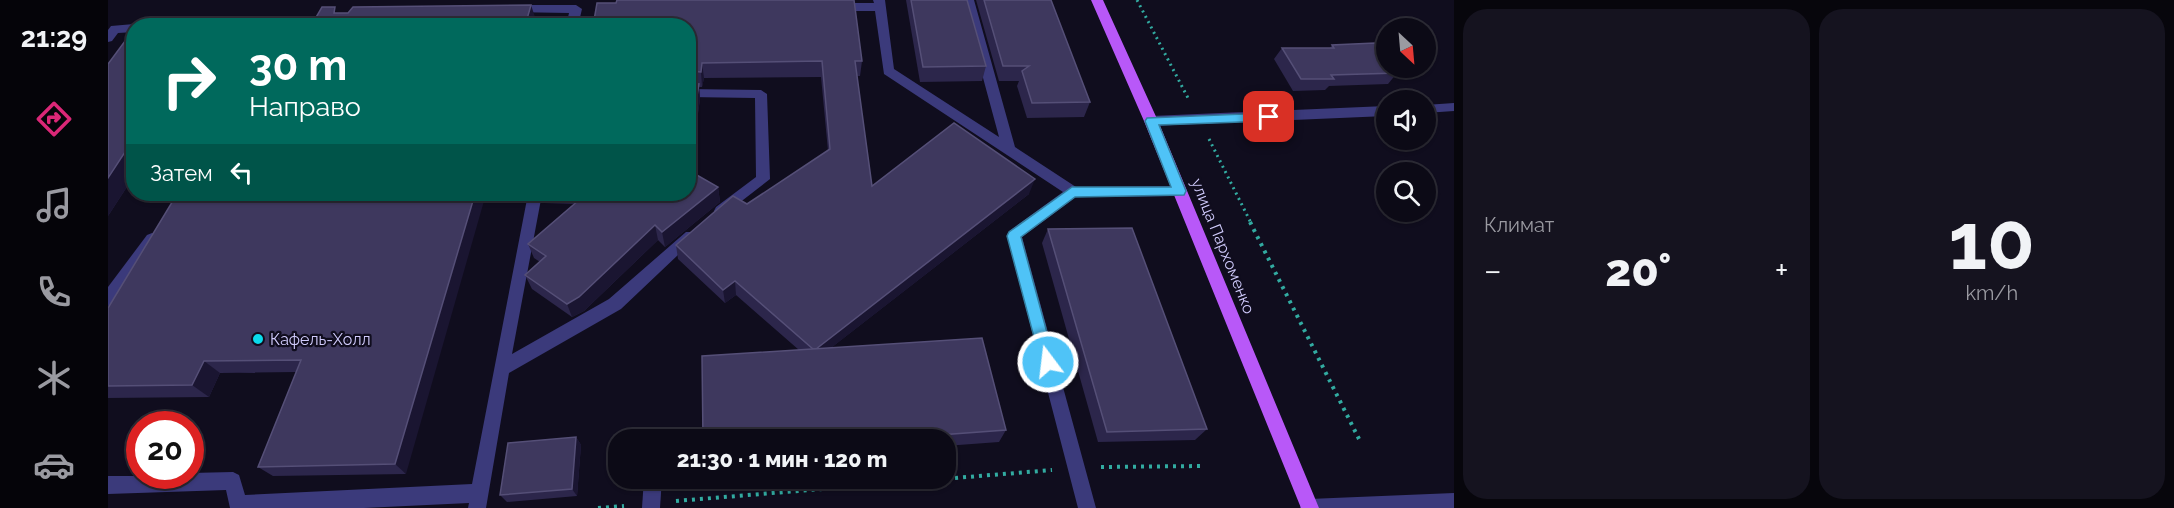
<!DOCTYPE html>
<html lang="ru">
<head>
<meta charset="utf-8">
<style>
	:root { --surface:#0c0a16; --page:#15131f; --text:#f1f3f6; --muted:#9a9aa1; --line:#2c2b35; --accent:#db2777 }
	body { margin:0; font-family:Raleway,sans-serif; background:var(--page); color:var(--text); height:100vh; display:flex; flex-direction:column; font-size:22px; white-space:nowrap }
	* { box-sizing:border-box; margin:0 }
	p { font-size:20px; color:var(--muted) }
	.icon { flex:none; width:33px; height:33px; fill:none; stroke:currentColor; stroke-width:2; stroke-linecap:round; stroke-linejoin:round }
	.map { position:relative; flex:1; overflow:hidden }
	.drawer { display:flex; flex-direction:column; gap:9px; padding:9px; background:#07060c; width:720px }
	.drawer>* { flex:none }
	.banner { position:absolute; left:18px; top:18px; width:570px; height:183px; border-radius:24px; box-shadow:0 2px 4px #0004,0 0 0 2px var(--line); background:#00695c; color:#fff; overflow:hidden }
	.needle { width:39px; rotate:154deg }
	.fabs { position:absolute; left:1268px; top:18px; display:grid; gap:12px }
	.fabs a { display:grid; place-items:center; width:60px; height:60px; border-radius:50%; background:var(--surface); box-shadow:0 2px 4px #0004,0 0 0 2px var(--line); font-size:30px }
	.speed { position:absolute; left:18px; top:411px; display:flex; gap:12px; font-size:30px; font-weight:700; text-align:center }
	.speed>* { display:grid; place-content:center; width:78px; height:78px; border-radius:50%; background:var(--surface); box-shadow:0 2px 4px #0004,0 0 0 2px var(--line); line-height:1 }
	.speed .limit { border:9px solid #d22; background:#fff; color:#111 }
	.pin { position:absolute; display:grid; place-items:center; width:51px; height:51px; color:#fff; margin:-26px; border-radius:12px; box-shadow:0 3px 9px #0006 }
	.me { position:absolute; width:66px; margin:-33px; rotate:345deg; stroke-linejoin:round; filter:drop-shadow(0 0 4px #0008) }
	.turn { display:flex; align-items:center; gap:21px; height:126px; padding:0 24px; font-size:27px }
	.turn .icon { width:78px; height:78px; stroke-width:2.5 }
	.turn b { display:block; font-size:42px; line-height:51px }
	.then { display:flex; align-items:center; height:57px; padding:0 24px; background:#0003; gap:12px; font-size:22px }
	.big { font-size:45px; font-weight:800; line-height:1.1 }
	.drawer .card { flex:1; display:flex; flex-direction:column; justify-content:center; gap:9px; min-width:0; padding:0 21px; border-radius:24px; background:var(--page) }
	.drawer .dial { align-items:center; gap:0 }
	.dial b { font-size:78px; line-height:1 }
	.heat { display:flex; justify-content:space-between; align-items:center; font-size:33px; direction:ltr }
	.drawer .tiles { flex:1; display:grid; gap:9px; grid-template-columns:repeat(2,1fr) }
	.trip { position:absolute; left:500px; top:429px; width:348px; height:60px; border-radius:24px; background:var(--surface); box-shadow:0 2px 4px #0004,0 0 0 2px var(--line); font-weight:800; line-height:60px; text-align:center }
	main { display:flex; flex:1; min-height:0 }
	.menu { display:flex; flex-direction:column; width:108px; justify-content:space-around; align-items:center; background:#050409; color:var(--muted) }
	.menu .icon { width:42px; height:42px }
	.menu .on { color:var(--accent) }
	.menu b { font-size:27px; color:var(--text) }
	.map>svg:first-child { display:block }
	.lines { fill:none; stroke-linecap:round; stroke-linejoin:round }
	.path-far1 { stroke:#32aba1; stroke-width:3; stroke-dasharray:2 4; stroke-linecap:butt }
	.path { stroke:#32aba1; stroke-width:4; stroke-dasharray:3 5; stroke-linecap:butt }
	.minor { fill:#3b3a7b; fill-rule:evenodd }
	.major { fill:#b858f8; fill-rule:evenodd }
	.wall { fill:#2c264b }
	.shaded-wall { fill:#1a1531 }
	.building { fill:#3e385e; stroke:#554f77; stroke-width:1.5 }
	.route { fill:#4fc3f7; stroke:#337fa1; stroke-width:1.5 }
	.poi-dot { fill:#0adbec; stroke:#100d1e; stroke-width:2 }
	.labels { text-anchor:middle; dominant-baseline:central; stroke-width:4.5; stroke-linejoin:round; paint-order:stroke }
	.street-label { font-size:16px; fill:#d1ccfd; stroke:#100d1e }
	.poi-label { font-size:16px; fill:#d1ccfd; stroke:#100d1e; text-anchor:start }
</style>
</head>
<body>
<main>
<nav class="menu">
<b>21:29</b>
<svg class="icon on" aria-label="directions" viewBox="0 0 24 24"><path d="M12 3l9 9-9 9-9-9zM9 14v-3h6M13 9l2 2-2 2"/></svg>
<svg class="icon" aria-label="music" viewBox="0 0 24 24"><path d="M9 18V5l10-2v13"/><circle cx="6" cy="18" r="3"/><circle cx="16" cy="16" r="3"/></svg>
<svg class="icon" aria-label="phone" viewBox="0 0 24 24"><path d="M5 4h4l2 5-3 2q2 4 5 5l2-3 5 2v4C11 20 4 13 5 4z"/></svg>
<svg class="icon" aria-label="climate" viewBox="0 0 24 24"><path d="M12 3v18M4 7l16 10M4 17L20 7"/></svg>
<svg class="icon" aria-label="car" viewBox="0 0 24 24"><path d="M5 17H2v-5l4-1 3-4h7l3 4 3 1v5h-3M9 17h6M6 11h13"/><circle cx="7" cy="17" r="2"/><circle cx="17" cy="17" r="2"/></svg>
</nav>
<div class="map">
<svg width="1346" height="508" viewBox="0 0 1346 508">
	<rect width="100%" height="100%" fill="#100d1e"/>
	<g class="lines">
		<g class="path-far1">
			<polyline points="1029,0 1080,98"/>
			<polyline points="1101,139 1143,223"/>
		</g>
		<g class="path">
			<polyline points="1142,222 1251,439"/>
			<polyline points="993,467 1094,466"/>
			<polyline points="568,501 944,470"/>
			<polyline points="490,508 516,506"/>
		</g>
		<g class="minor">
			<polygon points="765,0 777,0 786,69 891,137 854,0 866,0 907,147 968,187 1072,186 1079,191 1072,196 968,197 914,237 988,508 970,508 899,235 901,231 955,192 776,74 767,11 726,11 720,7 726,3 766,3"/>
			<polygon points="405,5 468,5 474,9 470,26 458,26 461,13 401,12 399,9"/>
			<polygon points="140,20 144,21 145,26 89,26 95,22"/>
			<polygon points="26,24 30,26 26,26 26,32 10,33 4,41 0,42 0,30 3,26"/>
			<polygon points="580,89 653,90 659,94 662,179 613,217 608,215 606,211 608,207 648,177 647,98 580,97"/>
			<polygon points="1346,103 1346,111 1317,113 1317,105"/>
			<polygon points="1278,106 1278,116 1043,126 1036,121 1043,116"/>
			<polygon points="420,194 434,194 404,354 501,299 578,232 588,232 590,236 513,309 401,373 378,508 360,508 361,503 256,508 122,508 118,490 0,494 0,476 82,476 82,473 125,472 131,475 137,495 364,484"/>
			<polygon points="44,233 49,235 51,239 49,243 6,304 0,306 0,287 39,235"/>
			<polygon points="570,428 576,430 579,436 577,440 558,440 564,430"/>
			<polygon points="536,478 554,478 552,508 534,508"/>
			<polygon points="1346,493 1346,508 1192,508 1194,501 1201,499"/>
		</g>
		<polygon class="major" points="983,0 995,0 1050,121 1211,508 1193,508 1036,121"/>
	</g>
	<g class="wall">
		<polygon points="798,0 859,0 878,66 874,81 812,82"/>
		<polygon points="868,0 943,0 982,102 976,117 919,118 909,86 911,81 891,81"/>
		<polygon points="580,26 754,61 752,76 749,76 764,186 921,194 724,347 898,430 891,442 837,446 837,440 595,440 691,350 628,295 617,303 570,259 568,245 639,204 720,151 713,77 596,78 594,87 591,87 592,99 582,171 610,187 612,202 557,247 550,240 476,311 464,317 424,289 417,275 432,262 426,258 420,244 466,204 436,203 432,194 580,194"/>
		<polygon points="26,33 26,176 0,216"/>
		<polygon points="1224,45 1289,73 1280,84 1221,86 1217,90 1185,91 1166,59 1174,48 1222,48"/>
		<polygon points="69,194 298,474 165,476 150,467 188,372 112,373 101,397 0,398 0,308"/>
		<polygon points="940,229 1099,429 1087,440 990,442 934,243"/>
		<polygon points="468,437 473,445 469,496 399,502 392,495"/>
	</g>
	<g class="shaded-wall">
		<polygon points="423,5 428,20 426,26 417,26"/>
		<polygon points="594,63 596,78 594,87 593,72"/>
		<polygon points="591,84 592,99 580,178 580,149"/>
		<polygon points="17,152 26,161 26,176 0,216 0,178"/>
		<polygon points="927,179 921,194 705,362 706,350"/>
		<polygon points="610,187 612,202 557,247 554,232"/>
		<polygon points="367,194 378,194 298,474 287,464"/>
		<polygon points="547,225 550,240 476,311 464,317 459,304"/>
		<polygon points="627,281 628,295 617,303 615,290"/>
		<polygon points="96,361 112,373 101,397 84,385"/>
		<polygon points="468,437 473,445 469,496 464,489"/>
	</g>
	<g class="building">
		<polygon points="509,0 746,0 754,61 747,61 764,186 846,123 927,179 708,349 705,349 627,281 615,290 568,245 625,196 639,204 722,149 714,61 594,63 593,72 580,71 580,26 485,26 489,3 508,3"/>
		<polygon points="803,0 859,0 878,66 815,67"/>
		<polygon points="876,0 943,0 982,102 924,103 914,71 921,66 895,66"/>
		<polygon points="423,5 417,26 203,26 214,7 227,7 226,13 240,13 245,7"/>
		<polygon points="23,33 26,33 26,152 17,152 0,178 0,64"/>
		<polygon points="1267,43 1278,58 1278,68 1285,68 1289,73 1223,75 1226,79 1193,79 1174,48 1226,48 1224,45"/>
		<polygon points="580,83 591,84 580,149"/>
		<polygon points="580,170 610,187 554,232 547,225 471,297 459,304 417,275 438,256 420,244 478,194 580,194"/>
		<polygon points="69,194 367,194 287,464 150,467 193,360 96,361 84,385 0,386 0,308"/>
		<polygon points="1024,228 1099,429 999,432 940,229"/>
		<polygon points="874,338 898,430 764,440 595,440 594,356"/>
		<polygon points="468,437 464,489 392,495 400,443"/>
	</g>
	<polygon class="route" points="1161,113 1167,117 1161,121 1051,125 1078,191 1076,195 967,197 913,237 947,362 945,367 940,369 934,367 899,236 901,232 964,187 1063,187 1037,121 1039,118"/>
	<circle class="poi-dot" cx="150" cy="339" r="6"/>
	<g class="labels">
		<g class="street-label">
			<text transform="translate(1115 246) rotate(68)">улица Пархоменко</text>
		</g>
		<g class="poi-label">
			<text x="162" y="339">Кафель-Холл</text>
		</g>
	</g>
</svg>
<div class="fabs">
<a><svg class="needle" viewBox="-14 -14 28 28"><path d="M0-13l5 13h-10z" fill="#e53935"/><path d="M0 13l5-13h-10z" fill="#9a9aa1"/></svg></a>
<a><svg class="icon" aria-label="sound" viewBox="0 0 24 24"><path d="M4 9h4l5-4v14l-5-4H4zM17 9q2 3 0 6"/></svg></a>
<a><svg class="icon" aria-label="search" viewBox="0 0 24 24"><circle cx="10" cy="10" r="6"/><path d="M15 15l6 6"/></svg></a>
</div>
<div class="speed"><div class="limit">20</div></div>
<div class="pin" style="left:1161px;top:117px;background:#d93025"><svg class="icon" aria-label="arrive" viewBox="0 0 24 24"><path d="M6 21V4h12l-3 4 3 4H6"/></svg></div>
<svg class="me" style="left:940px;top:362px" viewBox="-20 -20 40 40"><circle r="17" fill="#4fc3f7" stroke="#fff" stroke-width="3"/><path d="M0-11L8 9 0 5-8 9z" fill="#fff"/></svg>
<div class="trip">21:30 · 1 мин · 120 m</div>
<div class="banner">
<div class="turn"><svg class="icon" aria-label="right" viewBox="0 0 24 24"><path d="M7 20v-9h11M14 6l5 5-5 5"/></svg><div><b>30 m</b>Направо</div></div>
<div class="then">Затем<svg class="icon" aria-label="left" viewBox="0 0 24 24"><path d="M17 20v-9H6M10 6l-5 5 5 5"/></svg></div>
</div>
</div>
<section class="drawer">
<div class="tiles">
<div class="card"><p>Климат</p>
<div class="heat"><a>−</a><b class="big">20°</b><a>+</a></div>
</div>
<div class="card dial"><b>10</b><p>km/h</p></div>
</div>
</section>
</main>
</body>
</html>
